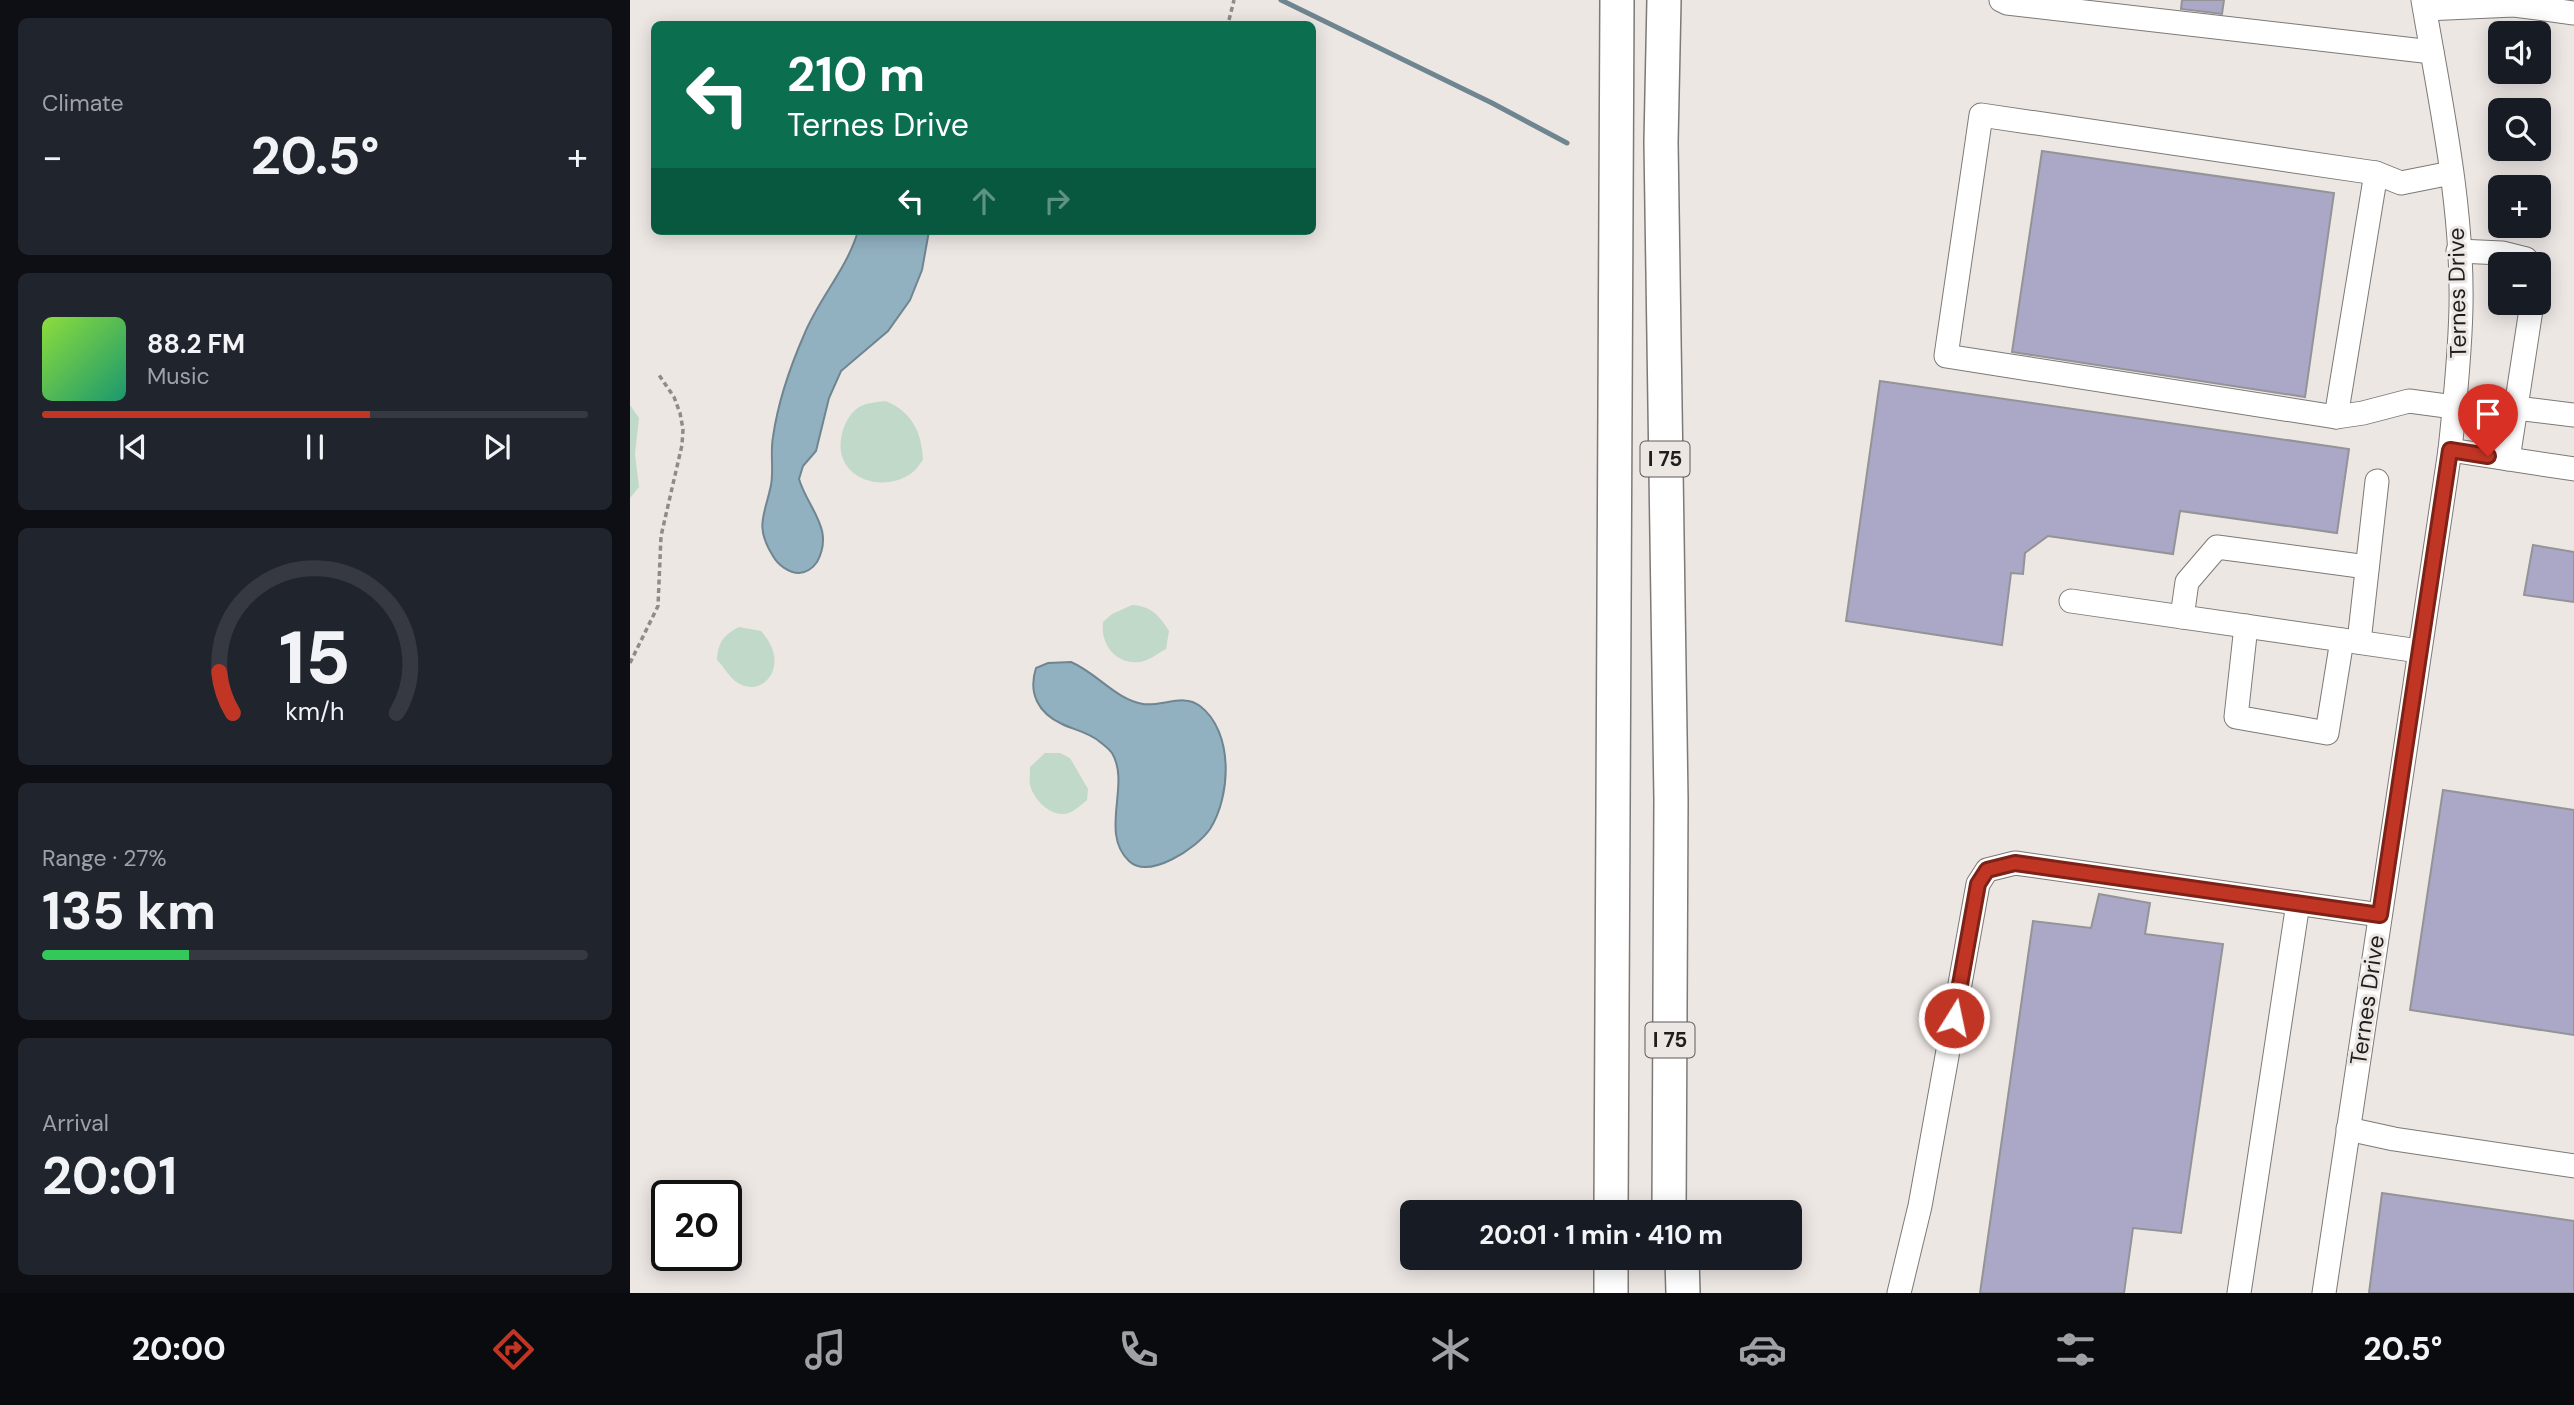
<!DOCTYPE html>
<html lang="en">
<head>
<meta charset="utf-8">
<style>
	:root { --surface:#171b24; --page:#20242c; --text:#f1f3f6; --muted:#9ea1a6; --line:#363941; --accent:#c13524 }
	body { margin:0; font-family:"DM Sans",sans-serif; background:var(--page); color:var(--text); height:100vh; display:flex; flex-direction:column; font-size:26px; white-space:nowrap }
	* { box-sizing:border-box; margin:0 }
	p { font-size:23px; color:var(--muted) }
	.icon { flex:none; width:38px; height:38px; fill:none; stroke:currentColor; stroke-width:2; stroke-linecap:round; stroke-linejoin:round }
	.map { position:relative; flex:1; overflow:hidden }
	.details { display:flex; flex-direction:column; gap:18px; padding:18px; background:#0d0f14; width:630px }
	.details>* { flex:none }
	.guide { position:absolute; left:21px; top:21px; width:665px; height:214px; border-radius:10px; box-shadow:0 4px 18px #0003; background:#0b6e4f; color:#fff; overflow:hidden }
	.fabs { position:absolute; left:1858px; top:21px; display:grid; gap:14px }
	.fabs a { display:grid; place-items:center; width:63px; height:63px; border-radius:10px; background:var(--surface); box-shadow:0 4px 18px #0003; font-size:35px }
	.speed { position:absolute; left:21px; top:1180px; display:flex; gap:14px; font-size:35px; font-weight:700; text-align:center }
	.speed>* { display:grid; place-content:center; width:91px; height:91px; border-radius:50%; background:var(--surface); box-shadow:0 4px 18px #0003; line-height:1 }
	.speed .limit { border:4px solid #111; border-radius:10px; background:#fff; color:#111 }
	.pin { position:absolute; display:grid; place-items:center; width:60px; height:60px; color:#fff; margin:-72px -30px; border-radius:50% 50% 50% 0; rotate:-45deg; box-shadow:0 0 7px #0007 }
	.pin .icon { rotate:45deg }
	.me { position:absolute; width:77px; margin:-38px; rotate:10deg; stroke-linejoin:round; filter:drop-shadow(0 0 5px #0008) }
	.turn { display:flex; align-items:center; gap:24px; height:147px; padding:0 21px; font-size:32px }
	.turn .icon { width:91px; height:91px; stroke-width:2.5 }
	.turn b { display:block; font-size:49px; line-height:60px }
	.lanes { display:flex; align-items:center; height:66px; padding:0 21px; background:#0003; justify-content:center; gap:35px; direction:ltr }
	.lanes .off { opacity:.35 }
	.big { font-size:52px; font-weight:700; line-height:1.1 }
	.details .widget { flex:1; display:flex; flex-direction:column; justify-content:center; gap:10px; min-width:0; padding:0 24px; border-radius:10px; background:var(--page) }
	.details .dial { align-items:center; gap:0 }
	.dial svg { height:182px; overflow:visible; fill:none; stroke:var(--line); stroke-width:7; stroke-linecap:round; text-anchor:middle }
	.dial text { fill:var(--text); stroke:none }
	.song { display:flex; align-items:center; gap:21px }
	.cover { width:84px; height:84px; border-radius:10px; background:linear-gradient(135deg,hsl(90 70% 55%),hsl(160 70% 35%)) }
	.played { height:7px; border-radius:4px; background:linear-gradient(90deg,var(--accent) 60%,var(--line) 60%) }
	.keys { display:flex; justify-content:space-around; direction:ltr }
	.heat { display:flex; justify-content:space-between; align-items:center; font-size:38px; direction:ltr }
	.charge { height:10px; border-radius:5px; background:linear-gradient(90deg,#34c759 27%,var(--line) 0) }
	.trip { position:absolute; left:770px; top:1200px; width:402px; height:70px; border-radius:10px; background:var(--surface); box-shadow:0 4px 18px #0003; font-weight:700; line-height:70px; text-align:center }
	.tab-bar { display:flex; height:112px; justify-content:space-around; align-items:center; background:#090b0e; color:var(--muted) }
	.tab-bar .icon { width:49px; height:49px }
	.tab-bar .active { color:var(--accent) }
	.tab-bar b { font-size:32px; color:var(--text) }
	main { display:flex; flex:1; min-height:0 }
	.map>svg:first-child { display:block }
	.green { fill:#c1d9c9 }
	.water { fill:#91b1c1; stroke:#6f8590; stroke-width:2 }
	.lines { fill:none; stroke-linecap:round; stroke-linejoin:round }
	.stream { stroke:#6f8590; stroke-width:5 }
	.building { fill:#aaa8c6; stroke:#939398; stroke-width:2 }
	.minor-casing { stroke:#7d7976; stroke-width:25 }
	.highway-casing { stroke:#7d7976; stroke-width:36 }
	.path { stroke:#8f8b89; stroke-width:3.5; stroke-dasharray:5 3.5; stroke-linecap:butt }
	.minor { stroke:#fff; stroke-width:23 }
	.highway { stroke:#fff; stroke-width:33 }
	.route-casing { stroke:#7d2217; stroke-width:18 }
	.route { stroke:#c13524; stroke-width:12 }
	.labels { text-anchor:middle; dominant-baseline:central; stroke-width:6; stroke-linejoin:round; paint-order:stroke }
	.shield { fill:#ede7e4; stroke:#5e5a59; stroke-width:2 }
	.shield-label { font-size:21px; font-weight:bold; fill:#201e1d }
	.street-label { font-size:23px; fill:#201e1d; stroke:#ede7e4 }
</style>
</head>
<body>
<main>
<section class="details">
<div class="widget"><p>Climate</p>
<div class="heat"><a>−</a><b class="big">20.5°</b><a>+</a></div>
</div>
<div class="widget">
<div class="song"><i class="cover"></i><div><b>88.2 FM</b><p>Music</p></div></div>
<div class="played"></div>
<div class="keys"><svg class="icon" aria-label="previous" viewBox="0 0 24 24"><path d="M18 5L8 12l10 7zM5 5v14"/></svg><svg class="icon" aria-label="pause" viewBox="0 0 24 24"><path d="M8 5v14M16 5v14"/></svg><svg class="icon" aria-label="next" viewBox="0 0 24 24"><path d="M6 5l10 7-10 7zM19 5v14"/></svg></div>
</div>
<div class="widget dial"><svg viewBox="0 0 100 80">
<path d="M14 69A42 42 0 1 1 86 69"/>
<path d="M14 69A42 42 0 0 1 8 51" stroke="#c13524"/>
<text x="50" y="56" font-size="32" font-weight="700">15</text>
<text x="50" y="72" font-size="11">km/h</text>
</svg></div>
<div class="widget"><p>Range · 27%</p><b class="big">135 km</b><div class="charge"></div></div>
<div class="widget"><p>Arrival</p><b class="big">20:01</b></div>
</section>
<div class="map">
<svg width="1944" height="1293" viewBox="0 0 1944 1293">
	<rect width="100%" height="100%" fill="#ede7e4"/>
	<g class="green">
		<path d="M255,401C282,411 292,433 293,460C290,463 287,469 283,472C252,496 201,477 212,434C214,424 220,413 229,407C236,403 247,402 255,401Z"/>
		<polygon points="0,405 9,418 5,454 9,487 0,498"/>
		<path d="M502,605C522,606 529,616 539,631L536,649C528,653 519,661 510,662C485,665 470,643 473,622L482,614Z"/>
		<path d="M109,627L131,631C137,638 143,646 144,656C148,678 126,697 105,681C99,676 93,666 87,660C88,643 93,635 109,627Z"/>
		<path d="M415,753H430L440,758L458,789L457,800C450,806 442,814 432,814C418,814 403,798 400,785C399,780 400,773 400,767Z"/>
	</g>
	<g class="water">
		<path d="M228,231H299L292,270L280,300L258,331L211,371L199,398L186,451L173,466L169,479C178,509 205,529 187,562C183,568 176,573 169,573C159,573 148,565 143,556C124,526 135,515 141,485C144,469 140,453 143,437C148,402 160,367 174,335C189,298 217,269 228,231Z"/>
		<path d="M441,662C467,673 485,699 513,704C531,707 554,693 570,706C604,732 601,796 580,829C567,848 519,880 499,861C469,833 501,784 482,753C479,749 474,745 470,742C459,732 444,730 432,724C408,713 398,693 406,668L418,663Z"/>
	</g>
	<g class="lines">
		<polyline class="stream" points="651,0 862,103 937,143"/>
	</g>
	<g class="building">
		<polygon points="1552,0 1594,0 1592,14 1551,9"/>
		<polygon points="1412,151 1704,193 1675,397 1382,352"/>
		<polygon points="1250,381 1719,449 1707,533 1550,511 1543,554 1418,536 1395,553 1393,574 1381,573 1372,645 1216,621"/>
		<polygon points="1903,545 1944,552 1944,602 1894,595"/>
		<polygon points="1813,790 1944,810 1944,1035 1780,1010"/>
		<polygon points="1469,894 1520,903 1515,934 1593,944 1551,1233 1503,1228 1494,1293 1350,1293 1403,921 1461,928"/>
		<polygon points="1752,1193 1944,1221 1944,1293 1739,1293"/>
	</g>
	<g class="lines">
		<defs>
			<g id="minor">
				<polyline points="1371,0 1377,3 1802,52"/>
				<polyline points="1795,9 1884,5 1944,13"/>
				<polyline points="1821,173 1771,183 1746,173 1351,115 1316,356 1706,417 1733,413 1779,401 1824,407"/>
				<polyline points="1828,251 1872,253 1896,259 1900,264"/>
				<polyline points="1886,408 1944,415"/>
				<polyline points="1706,417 1746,173"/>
				<polyline points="1820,450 1944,469"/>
				<polyline points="1878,459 1902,303"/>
				<polyline points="1441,601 1789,651"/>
				<polyline points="1552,617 1557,582 1587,547 1737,567"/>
				<polyline points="1616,626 1606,717 1697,733 1712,640"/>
				<polyline points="1729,642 1747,481"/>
				<polyline points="1718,1129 1764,1139 1944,1166"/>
				<polyline points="1269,1293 1290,1206 1348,884 1357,870 1385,863 1750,915"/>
				<polyline points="1609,1293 1668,903"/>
				<path d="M1694,1293L1820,450C1825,403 1830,355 1831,307C1833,204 1810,101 1793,0"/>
			</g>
			<g id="highway">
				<polyline points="1034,0 1031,142 1041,800 1039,1213"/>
				<polyline points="981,1213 987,0"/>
				<polyline points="1052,1258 1053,1293"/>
				<polyline points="981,1293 981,1258"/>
			</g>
		</defs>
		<use href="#minor" class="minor-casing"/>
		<use href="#highway" class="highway-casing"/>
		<g class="path">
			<polyline points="599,20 604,0"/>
			<polyline points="0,663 28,606 31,536 52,445 53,429 50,413 44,397 29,375"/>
		</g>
		<use href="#minor" class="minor"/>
		<use href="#highway" class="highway"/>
	</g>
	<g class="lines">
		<defs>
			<polyline id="route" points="1324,1018 1348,884 1357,870 1385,863 1750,915 1820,450 1858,456"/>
		</defs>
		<use href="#route" class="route-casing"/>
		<use href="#route" class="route"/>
	</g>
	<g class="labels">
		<g class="shield">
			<rect x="1010.5" y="441.5" width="49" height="35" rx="5"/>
			<rect x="1015.5" y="1022.5" width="49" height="35" rx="5"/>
		</g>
		<g class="shield-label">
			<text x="1035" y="459">I 75</text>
			<text x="1040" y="1040">I 75</text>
		</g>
		<g class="street-label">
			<text transform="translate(1827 293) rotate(-91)">Ternes Drive</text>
			<text transform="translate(1737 1000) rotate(-82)">Ternes Drive</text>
		</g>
	</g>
</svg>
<div class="fabs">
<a><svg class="icon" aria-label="sound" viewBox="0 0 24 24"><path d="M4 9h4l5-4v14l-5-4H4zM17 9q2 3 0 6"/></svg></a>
<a><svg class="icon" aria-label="search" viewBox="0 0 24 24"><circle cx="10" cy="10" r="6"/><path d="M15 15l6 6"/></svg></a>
<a>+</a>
<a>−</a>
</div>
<div class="speed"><div class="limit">20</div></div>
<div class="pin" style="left:1858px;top:456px;background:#d93025"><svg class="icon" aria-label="arrive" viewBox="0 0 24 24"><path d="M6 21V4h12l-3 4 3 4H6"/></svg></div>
<svg class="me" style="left:1324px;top:1018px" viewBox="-20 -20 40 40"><circle r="17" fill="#c13524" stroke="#fff" stroke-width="3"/><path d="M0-11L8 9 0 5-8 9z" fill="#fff"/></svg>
<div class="trip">20:01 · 1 min · 410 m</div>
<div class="guide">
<div class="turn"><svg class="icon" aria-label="left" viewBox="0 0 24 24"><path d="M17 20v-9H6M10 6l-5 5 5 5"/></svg><div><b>210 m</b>Ternes Drive</div></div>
<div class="lanes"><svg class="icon" aria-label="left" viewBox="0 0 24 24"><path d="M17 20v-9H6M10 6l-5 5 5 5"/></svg><svg class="icon off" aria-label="ahead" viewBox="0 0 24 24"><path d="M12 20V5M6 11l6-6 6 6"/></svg><svg class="icon off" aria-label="right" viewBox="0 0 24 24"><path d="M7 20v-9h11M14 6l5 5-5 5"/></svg></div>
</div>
</div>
</main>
<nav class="tab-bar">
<b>20:00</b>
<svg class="icon active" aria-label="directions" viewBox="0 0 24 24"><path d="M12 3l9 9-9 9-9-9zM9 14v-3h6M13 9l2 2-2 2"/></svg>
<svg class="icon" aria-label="music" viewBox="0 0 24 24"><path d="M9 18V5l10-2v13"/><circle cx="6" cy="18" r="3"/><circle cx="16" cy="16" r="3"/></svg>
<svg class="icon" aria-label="phone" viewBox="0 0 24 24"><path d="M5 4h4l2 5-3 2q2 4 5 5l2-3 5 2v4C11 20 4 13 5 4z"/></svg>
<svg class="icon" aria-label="climate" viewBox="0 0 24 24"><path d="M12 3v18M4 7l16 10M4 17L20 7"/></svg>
<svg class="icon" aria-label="car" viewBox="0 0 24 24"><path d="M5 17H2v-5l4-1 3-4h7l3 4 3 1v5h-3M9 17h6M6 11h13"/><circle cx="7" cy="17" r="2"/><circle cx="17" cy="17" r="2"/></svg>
<svg class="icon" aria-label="filters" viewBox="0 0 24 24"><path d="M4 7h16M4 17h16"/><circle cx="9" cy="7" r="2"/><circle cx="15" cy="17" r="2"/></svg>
<b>20.5°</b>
</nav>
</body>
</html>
